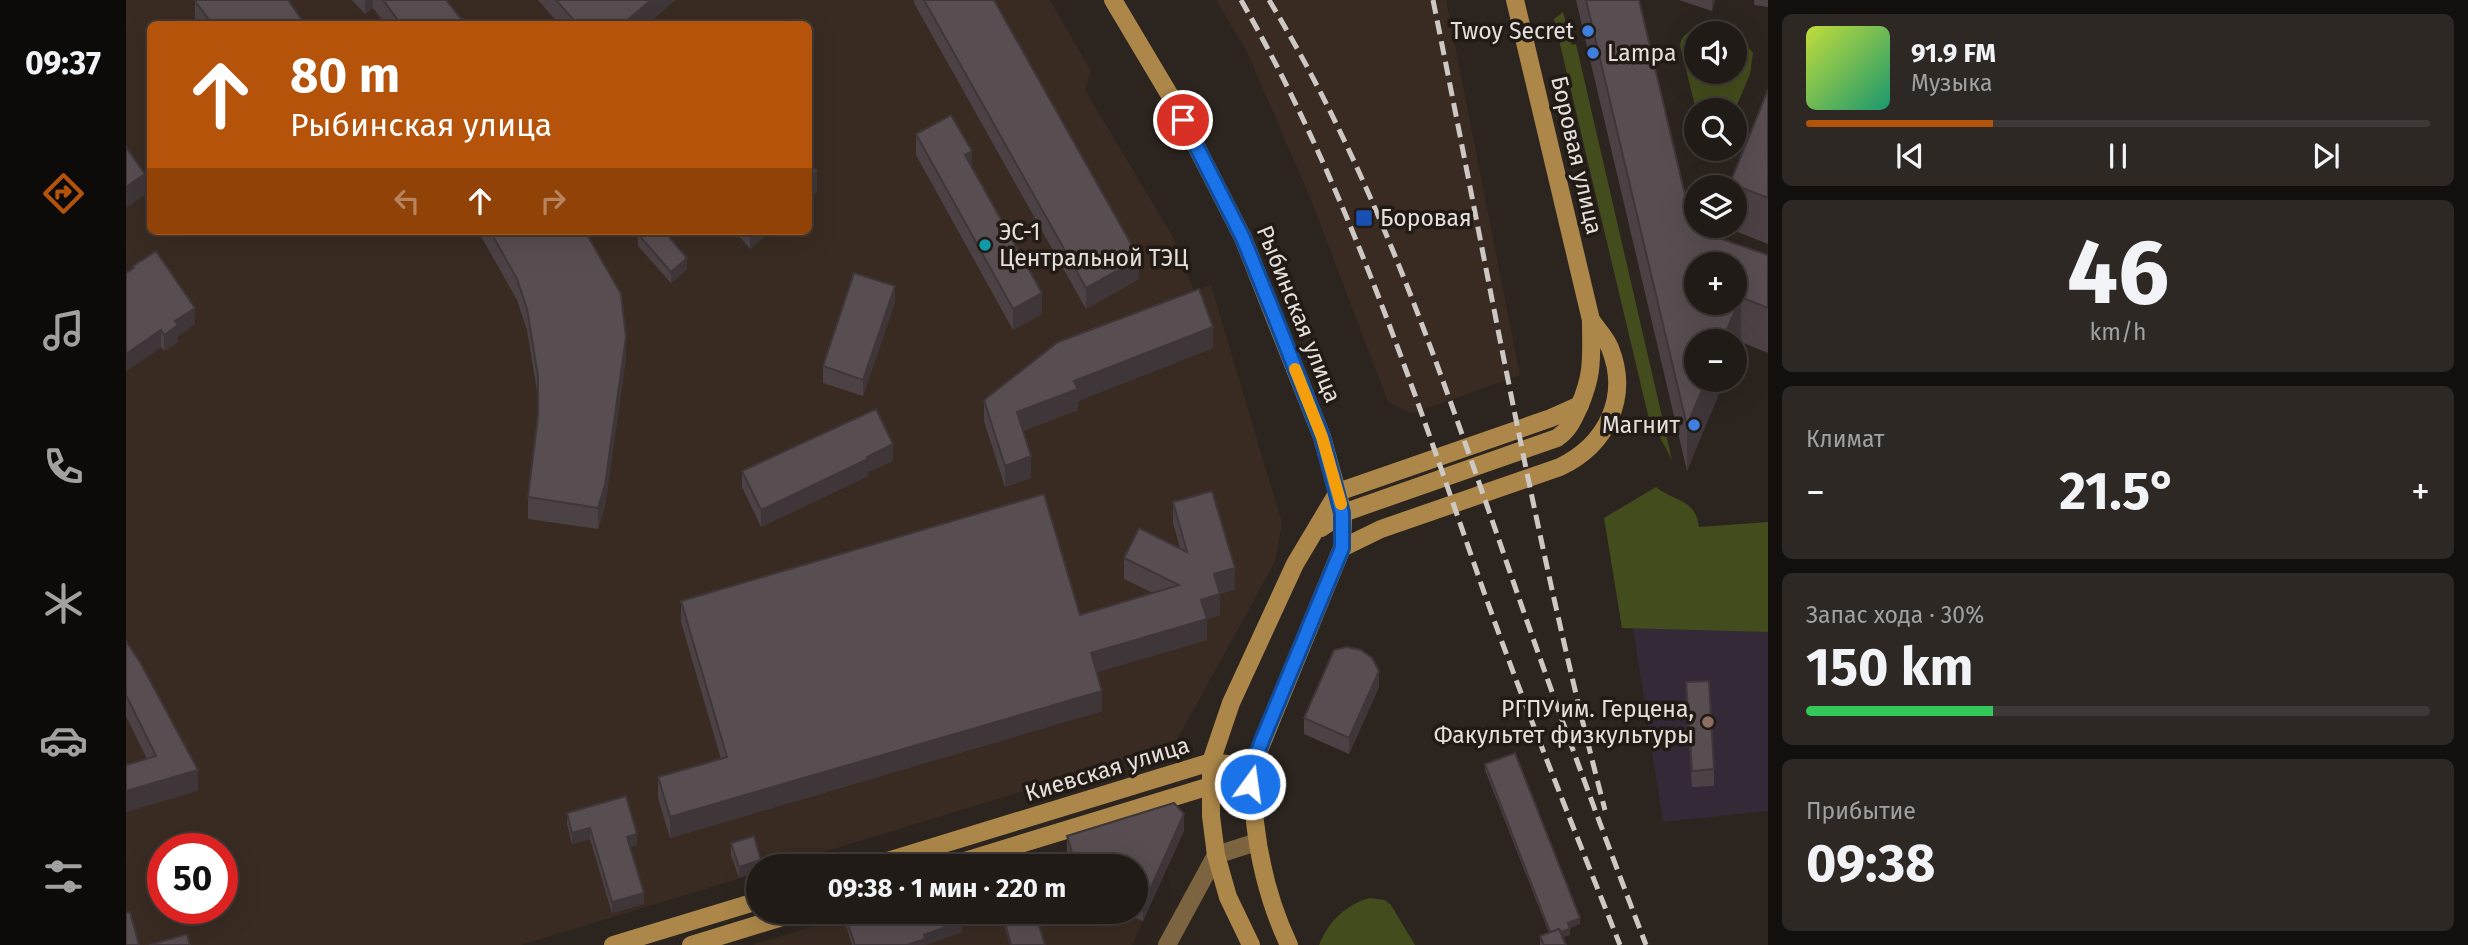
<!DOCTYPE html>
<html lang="ru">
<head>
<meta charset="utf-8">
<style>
	:root { --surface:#211b17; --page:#2d2824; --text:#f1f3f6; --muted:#a2a1a1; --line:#3e3936; --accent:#b45309 }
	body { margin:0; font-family:"Fira Sans",sans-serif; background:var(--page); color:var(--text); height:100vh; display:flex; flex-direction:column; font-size:26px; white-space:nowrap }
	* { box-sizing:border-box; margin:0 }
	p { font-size:23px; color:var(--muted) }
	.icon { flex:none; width:38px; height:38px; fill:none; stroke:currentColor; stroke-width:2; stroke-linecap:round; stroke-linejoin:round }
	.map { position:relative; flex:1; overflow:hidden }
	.sheet { display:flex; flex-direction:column; gap:14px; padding:14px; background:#120f0d; width:700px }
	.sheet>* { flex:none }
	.banner { position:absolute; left:21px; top:21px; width:665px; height:214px; border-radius:10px; box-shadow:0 7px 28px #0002,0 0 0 2px var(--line); background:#b45309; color:#fff; overflow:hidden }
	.tools { position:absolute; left:1558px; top:21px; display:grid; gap:14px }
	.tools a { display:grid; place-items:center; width:63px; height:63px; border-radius:50%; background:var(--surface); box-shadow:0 7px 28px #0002,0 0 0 2px var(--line); font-size:35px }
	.speed { position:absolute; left:21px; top:833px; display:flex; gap:14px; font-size:35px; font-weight:700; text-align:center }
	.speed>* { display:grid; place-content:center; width:91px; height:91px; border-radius:50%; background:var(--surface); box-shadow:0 7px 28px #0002,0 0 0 2px var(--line); line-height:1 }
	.speed .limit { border:10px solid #d22; background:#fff; color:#111 }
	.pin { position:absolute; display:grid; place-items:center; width:60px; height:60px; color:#fff; margin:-30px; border:4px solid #fff; border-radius:50%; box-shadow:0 2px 7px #0007 }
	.me { position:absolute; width:77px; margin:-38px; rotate:14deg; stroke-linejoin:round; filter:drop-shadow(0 0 5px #0008) }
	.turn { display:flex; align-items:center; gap:24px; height:147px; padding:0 28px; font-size:32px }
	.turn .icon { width:91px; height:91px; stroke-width:2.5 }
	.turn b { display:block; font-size:49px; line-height:60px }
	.lanes { display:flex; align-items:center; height:66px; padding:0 28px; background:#0003; justify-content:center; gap:35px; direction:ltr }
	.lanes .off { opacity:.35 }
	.big { font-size:52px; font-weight:700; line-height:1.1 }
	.sheet .widget { flex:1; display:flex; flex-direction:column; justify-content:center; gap:10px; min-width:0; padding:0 24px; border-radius:10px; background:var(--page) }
	.sheet .dial { align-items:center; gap:0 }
	.dial b { font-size:91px; line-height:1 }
	.song { display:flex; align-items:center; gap:21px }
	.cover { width:84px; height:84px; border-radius:10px; background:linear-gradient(135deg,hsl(70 70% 55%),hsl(160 70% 35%)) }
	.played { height:7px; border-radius:4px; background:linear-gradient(90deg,var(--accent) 30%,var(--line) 30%) }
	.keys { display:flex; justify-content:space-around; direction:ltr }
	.heat { display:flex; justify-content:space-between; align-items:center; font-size:38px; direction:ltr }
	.charge { height:10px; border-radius:5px; background:linear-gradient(90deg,#34c759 30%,var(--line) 0) }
	.trip { position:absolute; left:620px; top:854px; width:402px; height:70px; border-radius:35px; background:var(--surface); box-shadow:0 7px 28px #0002,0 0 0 2px var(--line); font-weight:700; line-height:70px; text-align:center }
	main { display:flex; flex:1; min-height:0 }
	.menu { display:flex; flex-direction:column; width:126px; justify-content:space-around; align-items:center; background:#0d0b09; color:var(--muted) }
	.menu .icon { width:49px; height:49px }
	.menu .active { color:var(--accent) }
	.menu b { font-size:32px; color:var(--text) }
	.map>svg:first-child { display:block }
	.built { fill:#392b22; fill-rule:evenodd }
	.education { fill:#332937 }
	.green { fill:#434c1c }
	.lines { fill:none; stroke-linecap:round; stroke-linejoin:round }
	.street { stroke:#7b643f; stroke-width:18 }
	.secondary { stroke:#ac8749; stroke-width:18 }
	.rail { stroke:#cec8c5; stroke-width:5; stroke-dasharray:14 7; stroke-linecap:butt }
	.wall { fill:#4c4246 }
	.shaded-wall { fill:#3e3639 }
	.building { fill:#584d51; stroke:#3e3639; stroke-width:2; fill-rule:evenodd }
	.route-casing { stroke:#114b97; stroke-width:18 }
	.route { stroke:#1a73e8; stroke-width:12 }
	.slow { stroke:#f59e0b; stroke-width:12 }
	.shop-dot { fill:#3f7fe0; stroke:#221a15; stroke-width:2.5 }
	.transit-dot { fill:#1a4fb4; stroke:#221a15; stroke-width:2.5 }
	.culture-dot { fill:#0f9aa8; stroke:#221a15; stroke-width:2.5 }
	.education-dot { fill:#8d6e63; stroke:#221a15; stroke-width:2.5 }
	.labels { text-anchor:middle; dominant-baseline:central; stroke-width:7; stroke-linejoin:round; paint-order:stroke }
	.poi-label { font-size:23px; fill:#e6e0dd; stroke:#221a15; text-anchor:end }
	.street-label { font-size:23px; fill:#e6e0dd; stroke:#221a15 }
</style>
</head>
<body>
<main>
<nav class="menu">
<b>09:37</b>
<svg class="icon active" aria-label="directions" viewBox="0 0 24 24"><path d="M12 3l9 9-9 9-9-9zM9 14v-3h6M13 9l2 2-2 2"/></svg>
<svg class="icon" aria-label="music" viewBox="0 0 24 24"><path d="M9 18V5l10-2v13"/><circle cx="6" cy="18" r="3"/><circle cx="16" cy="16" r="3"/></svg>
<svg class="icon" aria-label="phone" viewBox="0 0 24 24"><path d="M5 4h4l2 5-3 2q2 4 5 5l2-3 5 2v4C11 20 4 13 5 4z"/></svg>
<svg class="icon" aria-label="climate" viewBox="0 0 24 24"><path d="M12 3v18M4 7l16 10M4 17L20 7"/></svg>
<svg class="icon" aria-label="car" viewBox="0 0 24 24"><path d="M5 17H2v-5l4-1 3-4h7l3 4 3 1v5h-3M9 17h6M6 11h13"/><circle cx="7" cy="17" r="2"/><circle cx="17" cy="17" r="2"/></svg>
<svg class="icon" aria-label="filters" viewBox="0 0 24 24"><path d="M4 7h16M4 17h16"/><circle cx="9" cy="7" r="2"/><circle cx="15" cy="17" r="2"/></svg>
</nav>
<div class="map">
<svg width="1642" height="945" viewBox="0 0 1642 945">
	<rect width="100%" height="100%" fill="#2c241f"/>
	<g class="built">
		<path d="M0,0H924L965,71L959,90L1047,237L1068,291L1085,285L1156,523L1149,562L1048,745L652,866H632V873L395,945H0ZM24,24H682V231H24ZM37,849H96V908H37Z"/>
		<polygon points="1090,0 1320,0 1394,375 1285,414 1262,402 1185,200 1121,52"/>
		<polygon points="1048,818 1059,830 1006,945 626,945 736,912 1010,912 1010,866 888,866"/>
	</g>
	<polygon class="education" points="1507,627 1642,632 1642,811 1537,822"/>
	<g class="green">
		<polygon points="1437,12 1446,45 1450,44 1546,460 1522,415 1428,19"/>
		<path d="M1576,29L1593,33H1570L1560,37L1564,54L1570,53V72H1608V39L1618,42L1627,53L1624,74L1608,112L1570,110L1554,45C1556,34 1565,29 1576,29Z"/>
		<path d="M1530,487C1550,503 1569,498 1573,527L1642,522V632L1496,628L1478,518Z"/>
		<path d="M1244,898L1259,900L1265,905L1289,945H1193C1202,922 1220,904 1244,898Z"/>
	</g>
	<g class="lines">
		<polyline class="street" points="1041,945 1090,855 1131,842"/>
		<g class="secondary">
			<polyline points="987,0 1046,99 1117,238 1196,437 1217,513 1216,548"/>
			<path d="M1195,528L1217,513L1431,438C1443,430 1447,420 1453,407C1468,372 1465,358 1465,320L1389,0"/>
			<polyline points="745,866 1085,762 1126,767"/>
			<polyline points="822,866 1084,786 1125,768"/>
			<polyline points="487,945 632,901"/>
			<polyline points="565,945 673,912"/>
			<polyline points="1125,945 1102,897 1090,855 1085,816 1085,762 1105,703 1169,564 1212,492 1425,418 1454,405"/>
			<path d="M1163,945C1144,905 1134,866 1129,822C1127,803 1124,786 1126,767L1216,548L1255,529L1434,467C1480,445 1504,398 1484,348C1480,338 1471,329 1465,320"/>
		</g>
		<g class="rail">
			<path d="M1115,0C1222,187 1288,392 1359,595C1401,713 1448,829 1494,945"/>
			<path d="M1143,0C1246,170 1309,356 1374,543C1420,678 1469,812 1520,945"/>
			<path d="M1307,0C1362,271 1409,543 1479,810"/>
		</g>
	</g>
	<g class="wall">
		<polygon points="226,0 320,0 341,24 259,24 247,8 239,14"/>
		<polygon points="412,0 549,0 521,24 433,24"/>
		<polygon points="788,0 868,0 1013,279 960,309 788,3"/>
		<polygon points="1450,0 1513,0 1567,229 1642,255 1642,353 1615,342 1608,359 1608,341 1561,471"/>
		<polygon points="1553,0 1589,0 1586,11"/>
		<polygon points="1628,0 1642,0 1642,7 1628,5"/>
		<polygon points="69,1 179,24 71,24 69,22"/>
		<polygon points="1642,90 1642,244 1604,229 1604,226 1608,226 1608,187 1604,187 1604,183"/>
		<polygon points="790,134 916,314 887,330 790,155"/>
		<polygon points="352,231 459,231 500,358 479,506 472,529 402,519 402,497 412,416 412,397 401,330 391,300"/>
		<polygon points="609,231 645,231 624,249"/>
		<polygon points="512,234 561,269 545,283 512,246"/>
		<polygon points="7,266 69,324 52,336 52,342 38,351 35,347 0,371 0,273 7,269"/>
		<polygon points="769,302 737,396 697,383 697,366"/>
		<polygon points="1087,348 952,401 952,410 897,431 905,478 879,487 858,421 858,400"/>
		<polygon points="767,461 742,472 742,476 635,527 616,487 616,471"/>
		<polygon points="1047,502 1109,589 1094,594 1094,615 1081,619 1081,640 971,672 976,711 544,838 532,798 532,777 595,759 555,622 555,601 954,615 1027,593 998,579 998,558 1054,548 1047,523"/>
		<polygon points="0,641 72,791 21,759 0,716"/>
		<polygon points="1560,682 1588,769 1588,786 1566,787 1560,699"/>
		<polygon points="1253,687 1223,754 1178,734 1178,718"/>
		<polygon points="1359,764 1454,924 1444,928 1444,935 1437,937 1440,945 1414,945 1414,936 1423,933 1359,770"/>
		<polygon points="441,813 511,845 504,847 518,904 486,913 464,839 446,844 441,824"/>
		<polygon points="1058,830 1017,921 996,912 1010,912 1010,866 945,866 941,853 941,836"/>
		<polygon points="605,843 635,866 613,878 605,855"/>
		<polygon points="718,912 833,912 836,932 799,945 726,945 718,919"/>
		<polygon points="874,912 909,912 919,945 884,945"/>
	</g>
	<g class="shaded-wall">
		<polygon points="239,0 247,0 247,8 239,14"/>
		<polygon points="525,0 549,0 521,24 497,24"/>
		<polygon points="1586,0 1589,0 1586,11"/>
		<polygon points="846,151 846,173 839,155"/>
		<polygon points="691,171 691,192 682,199 682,178"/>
		<polygon points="19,174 19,195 0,208 0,187"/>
		<polygon points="624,231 645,231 624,249"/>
		<polygon points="561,258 561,269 545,283 545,272"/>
		<polygon points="1013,258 1013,279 960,309 960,288"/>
		<polygon points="769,286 769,302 737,396 737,380"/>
		<polygon points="916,293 916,314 887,330 887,309"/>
		<polygon points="1615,297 1615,342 1608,359 1608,341 1596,341"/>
		<polygon points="69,308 69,324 52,336 52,342 38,351 38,335 49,321"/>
		<polygon points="1087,327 1087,348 952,401 952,410 891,433 891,412 948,381"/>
		<polygon points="35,330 35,347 0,371 0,354"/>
		<polygon points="500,337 500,358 479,506 472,529 472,508"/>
		<polygon points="1580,380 1599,380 1561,471 1561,426"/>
		<polygon points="767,444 767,461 742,472 742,476 635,527 635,510"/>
		<polygon points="905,456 905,478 879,487 879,466"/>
		<polygon points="1109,568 1109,589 1088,595 1088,574"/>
		<polygon points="1094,594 1094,615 1081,619 1081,640 965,674 965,653 1075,600"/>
		<polygon points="1253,671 1253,687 1223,754 1223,738"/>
		<polygon points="976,691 976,711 544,838 544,817"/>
		<polygon points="72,770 72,791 0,812 0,791"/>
		<polygon points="1058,814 1058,830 1017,921 1017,905"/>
		<polygon points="464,828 464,839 446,844 446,833"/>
		<polygon points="511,834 511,845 501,848 501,837"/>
		<polygon points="635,860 635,866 632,866 632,872 613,878 613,867"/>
		<polygon points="518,893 518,904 486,913 486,902"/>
		<polygon points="1454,918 1454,924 1442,929 1442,923"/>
		<polygon points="836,921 836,932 799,945 781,945 798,935"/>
		<polygon points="1444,929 1444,935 1426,941 1426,936"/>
	</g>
	<g class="building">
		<polygon points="71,0 162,0 179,24 86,24 69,1"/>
		<polygon points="257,0 320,0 335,19 337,18 341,24 275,24"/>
		<polygon points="430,0 525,0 497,24 451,24"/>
		<polygon points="798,0 868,0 1013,258 960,288"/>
		<path d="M1460,0H1513L1567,229L1642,255V308L1615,297L1596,341H1570V380H1580L1561,426ZM1570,264H1608V303H1570Z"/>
		<polygon points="1642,90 1642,198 1604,183"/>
		<polygon points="825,115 846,151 839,155 916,293 887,309 790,134"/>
		<polygon points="0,147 19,174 0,187"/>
		<polygon points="682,162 691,171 682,178"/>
		<polygon points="364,231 459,231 495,294 500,337 479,485 472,508 402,497 412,416 412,376 401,309 391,279"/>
		<polygon points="516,231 538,231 561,258 545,272 512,234"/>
		<polygon points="30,251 69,308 49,321 52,325 38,335 35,330 0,354 0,273 8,268 7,266"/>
		<polygon points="728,273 769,286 737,380 697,366"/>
		<polygon points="1073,289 1087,327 948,381 952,389 891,412 905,456 879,466 858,400 932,342"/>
		<polygon points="750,409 767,444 741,457 742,459 635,510 616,471"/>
		<polygon points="1086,491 1109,568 1088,574 1094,594 1075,600 1081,619 965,653 976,691 544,817 532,777 601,757 555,601 918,494 954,615 1053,585 998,558 1013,528 1061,552 1047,502"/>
		<polygon points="0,641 14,662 72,770 0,791 0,765 30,756 0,695"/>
		<polygon points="1221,647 1235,650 1246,658 1253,671 1223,738 1178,718 1208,650"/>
		<polygon points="1583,681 1588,769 1566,771 1560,682"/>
		<polygon points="1389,753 1454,918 1442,923 1444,929 1435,932 1433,929 1424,932 1359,764"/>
		<polygon points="500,796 511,834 501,837 518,893 486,902 464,828 446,833 441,813"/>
		<polygon points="1048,803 1058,814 1017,905 1010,901 1010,866 950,866 941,836"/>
		<polygon points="628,836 635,860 613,867 605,843"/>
		<polygon points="4,912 13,945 0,945 0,913"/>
		<polygon points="718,912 833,912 836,921 798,935 799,939 781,945 729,945"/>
		<polygon points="876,912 909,912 919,945 885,945"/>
		<polygon points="1433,929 1440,945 1418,945 1414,936"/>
		<polygon points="61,934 64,945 23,945"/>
	</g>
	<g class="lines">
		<defs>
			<polyline id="route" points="1057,120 1117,238 1149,317 1196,437 1216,513 1216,548 1137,738 1126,767 1124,784"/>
		</defs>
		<use href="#route" class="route-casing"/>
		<use href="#route" class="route"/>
		<polyline class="slow" points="1169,369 1196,437 1215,504"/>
	</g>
	<g class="shop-dot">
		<circle cx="1462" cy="31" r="7"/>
		<circle cx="1467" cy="53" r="7"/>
		<circle cx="1568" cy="425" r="7"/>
	</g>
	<rect class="transit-dot" x="1229" y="209" width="18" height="18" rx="3.5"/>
	<circle class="culture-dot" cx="859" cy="245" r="7"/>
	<circle class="education-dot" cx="1582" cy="722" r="7"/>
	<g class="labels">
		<g class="poi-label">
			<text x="1448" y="31">Twoy Secret</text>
			<text x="1481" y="53" text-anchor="start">Lampa</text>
			<text x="1254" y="218" text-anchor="start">Боровая</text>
			<text x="873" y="232" text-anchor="start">ЭС-1<tspan x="873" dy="26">Центральной ТЭЦ</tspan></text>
			<text x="1554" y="425">Магнит</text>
			<text x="1568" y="709">РГПУ им. Герцена,<tspan x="1568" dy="26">Факультет физкультуры</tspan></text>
		</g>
		<g class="street-label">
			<text transform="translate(1451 155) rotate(77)">Боровая улица</text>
			<text transform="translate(1173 314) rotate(68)">Рыбинская улица</text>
			<text transform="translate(981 769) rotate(-17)">Киевская улица</text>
		</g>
	</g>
</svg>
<div class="tools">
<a><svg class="icon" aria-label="sound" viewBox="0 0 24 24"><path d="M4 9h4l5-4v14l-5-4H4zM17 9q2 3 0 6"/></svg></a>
<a><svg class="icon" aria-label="search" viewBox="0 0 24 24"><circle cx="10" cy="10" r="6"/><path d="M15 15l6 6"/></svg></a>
<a><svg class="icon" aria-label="layers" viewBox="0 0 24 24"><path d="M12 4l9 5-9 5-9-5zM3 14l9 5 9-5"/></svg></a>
<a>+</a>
<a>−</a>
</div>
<div class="speed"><div class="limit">50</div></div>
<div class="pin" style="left:1057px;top:120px;background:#d93025"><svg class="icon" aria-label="arrive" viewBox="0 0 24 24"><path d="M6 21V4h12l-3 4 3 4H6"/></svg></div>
<svg class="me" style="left:1124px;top:784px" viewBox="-20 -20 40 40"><circle r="17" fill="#1a73e8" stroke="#fff" stroke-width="3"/><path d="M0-11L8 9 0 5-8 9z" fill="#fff"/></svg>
<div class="trip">09:38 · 1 мин · 220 m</div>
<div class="banner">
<div class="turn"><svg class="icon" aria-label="ahead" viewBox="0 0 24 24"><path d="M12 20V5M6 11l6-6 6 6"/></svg><div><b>80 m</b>Рыбинская улица</div></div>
<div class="lanes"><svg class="icon off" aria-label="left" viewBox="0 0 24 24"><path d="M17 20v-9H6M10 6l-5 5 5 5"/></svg><svg class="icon" aria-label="ahead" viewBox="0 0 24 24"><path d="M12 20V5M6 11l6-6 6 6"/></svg><svg class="icon off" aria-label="right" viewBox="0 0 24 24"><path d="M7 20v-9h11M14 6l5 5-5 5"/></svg></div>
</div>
</div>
<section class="sheet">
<div class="widget">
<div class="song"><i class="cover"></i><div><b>91.9 FM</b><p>Музыка</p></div></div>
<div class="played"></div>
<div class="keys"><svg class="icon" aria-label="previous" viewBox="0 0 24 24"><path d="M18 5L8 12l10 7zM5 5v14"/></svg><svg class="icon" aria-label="pause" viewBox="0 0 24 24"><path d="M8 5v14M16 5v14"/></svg><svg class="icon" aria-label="next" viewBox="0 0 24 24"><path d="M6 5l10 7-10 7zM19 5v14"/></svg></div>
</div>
<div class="widget dial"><b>46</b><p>km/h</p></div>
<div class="widget"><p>Климат</p>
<div class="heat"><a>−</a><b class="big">21.5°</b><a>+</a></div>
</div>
<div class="widget"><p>Запас хода · 30%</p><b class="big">150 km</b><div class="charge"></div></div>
<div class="widget"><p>Прибытие</p><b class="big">09:38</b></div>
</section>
</main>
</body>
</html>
